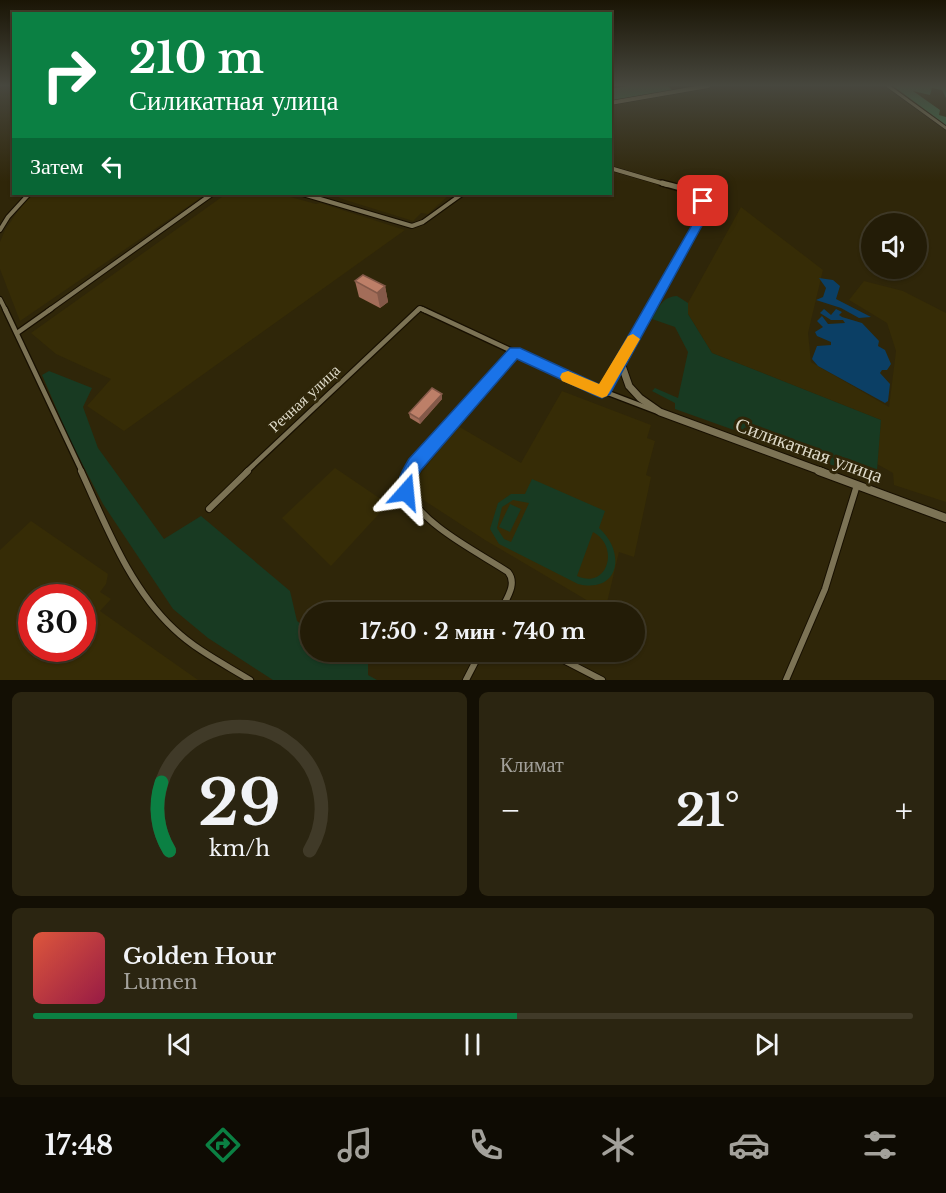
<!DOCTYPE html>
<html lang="ru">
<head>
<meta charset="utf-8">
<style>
	:root { --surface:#231c07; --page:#2b2511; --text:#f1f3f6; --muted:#a3a19b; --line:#403a28; --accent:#0b8043 }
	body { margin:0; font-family:"Libre Baskerville",serif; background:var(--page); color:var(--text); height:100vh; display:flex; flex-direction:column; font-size:22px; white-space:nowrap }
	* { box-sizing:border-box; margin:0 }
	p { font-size:20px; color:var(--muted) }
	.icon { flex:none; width:33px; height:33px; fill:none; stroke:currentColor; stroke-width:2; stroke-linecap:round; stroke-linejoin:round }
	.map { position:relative; height:680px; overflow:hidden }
	.side { display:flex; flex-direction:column; gap:12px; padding:12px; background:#130f04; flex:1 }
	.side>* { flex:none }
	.banner { position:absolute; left:12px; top:12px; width:600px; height:183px; border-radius:0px; box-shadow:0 2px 4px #0004,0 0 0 2px var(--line); background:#0b8043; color:#fff; overflow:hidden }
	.tools { position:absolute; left:861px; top:213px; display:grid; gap:12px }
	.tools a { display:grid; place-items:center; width:66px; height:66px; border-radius:50%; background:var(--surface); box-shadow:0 2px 4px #0004,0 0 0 2px var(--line); font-size:30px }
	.speed { position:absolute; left:18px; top:584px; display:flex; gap:12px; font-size:30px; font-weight:700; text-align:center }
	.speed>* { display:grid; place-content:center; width:78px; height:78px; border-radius:50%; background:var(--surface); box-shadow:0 2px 4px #0004,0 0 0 2px var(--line); line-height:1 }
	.speed .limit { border:9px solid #d22; background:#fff; color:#111 }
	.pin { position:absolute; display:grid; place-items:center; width:51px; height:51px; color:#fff; margin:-26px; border-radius:12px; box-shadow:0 3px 9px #0006 }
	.me { position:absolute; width:66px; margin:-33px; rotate:18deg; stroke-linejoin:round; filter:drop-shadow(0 0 4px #0008) }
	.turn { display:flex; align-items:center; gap:21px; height:126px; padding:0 18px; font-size:27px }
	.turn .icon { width:78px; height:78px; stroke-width:2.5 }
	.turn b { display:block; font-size:42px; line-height:51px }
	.then { display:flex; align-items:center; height:57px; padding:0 18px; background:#0003; gap:12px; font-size:22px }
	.big { font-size:45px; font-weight:700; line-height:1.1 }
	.side .tile { flex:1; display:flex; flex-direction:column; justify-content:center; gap:9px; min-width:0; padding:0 21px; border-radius:9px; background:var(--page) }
	.side .dial { align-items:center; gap:0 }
	.dial svg { height:156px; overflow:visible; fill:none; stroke:var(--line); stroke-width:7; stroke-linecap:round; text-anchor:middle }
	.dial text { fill:var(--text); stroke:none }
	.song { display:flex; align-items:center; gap:18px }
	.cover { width:72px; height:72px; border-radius:9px; background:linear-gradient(135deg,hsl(10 70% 55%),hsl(340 70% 35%)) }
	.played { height:6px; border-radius:3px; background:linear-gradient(90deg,var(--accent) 55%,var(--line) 55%) }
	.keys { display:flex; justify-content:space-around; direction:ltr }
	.heat { display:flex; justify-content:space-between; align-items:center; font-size:33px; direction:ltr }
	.side .tiles { flex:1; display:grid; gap:12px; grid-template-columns:1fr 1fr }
	.tile:last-child { grid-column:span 2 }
	.trip { position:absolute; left:300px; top:602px; width:345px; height:60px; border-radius:30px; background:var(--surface); box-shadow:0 2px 4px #0004,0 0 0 2px var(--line); font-weight:700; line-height:60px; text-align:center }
	.tabs { display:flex; height:96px; justify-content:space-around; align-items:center; background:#0e0b03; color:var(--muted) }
	.tabs .icon { width:42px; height:42px }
	.tabs .selected { color:var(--accent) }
	.tabs b { font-size:27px; color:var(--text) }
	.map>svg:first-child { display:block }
	.built { fill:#362c06; fill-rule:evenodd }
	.green { fill:#183a22; fill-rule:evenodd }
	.forest { fill:#396e47 }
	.water { fill:#0b3f65 }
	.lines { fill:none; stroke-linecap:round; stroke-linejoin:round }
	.minor-far3-casing { stroke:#170f00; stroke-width:4.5 }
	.minor-far2-casing { stroke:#170f00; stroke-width:6 }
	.minor-far1-casing { stroke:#170f00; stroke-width:7 }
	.minor-casing { stroke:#170f00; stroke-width:8 }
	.tertiary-far3-casing { stroke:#170f00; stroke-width:5 }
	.tertiary-far2-casing { stroke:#170f00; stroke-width:8 }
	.tertiary-far1-casing { stroke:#170f00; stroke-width:9 }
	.tertiary-casing { stroke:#170f00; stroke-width:10 }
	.minor-far3 { stroke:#7c7355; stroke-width:3 }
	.minor-far2 { stroke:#7c7355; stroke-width:4 }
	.minor-far1 { stroke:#7c7355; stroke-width:4.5 }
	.minor { stroke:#7c7355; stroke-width:6 }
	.tertiary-far3 { stroke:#7c7355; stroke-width:4 }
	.tertiary-far2 { stroke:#7c7355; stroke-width:5 }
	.tertiary-far1 { stroke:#7c7355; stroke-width:7 }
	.tertiary { stroke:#7c7355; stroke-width:8 }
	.wall { fill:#a36d59 }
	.shaded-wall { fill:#845949 }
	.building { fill:#bd7f68; stroke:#845949; stroke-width:1.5 }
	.route { fill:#1a73e8; stroke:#114b97; stroke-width:1.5 }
	.slow { fill:#f59e0b }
	.labels { text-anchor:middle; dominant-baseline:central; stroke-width:6; stroke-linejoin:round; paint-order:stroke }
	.street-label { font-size:16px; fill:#dedac9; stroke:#2f2609 }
	.near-street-label { font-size:20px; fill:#dedac9; stroke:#2f2609 }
</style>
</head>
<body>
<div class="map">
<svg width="946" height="680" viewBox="0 0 946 680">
	<rect width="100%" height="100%" fill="#2f2609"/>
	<g class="built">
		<polygon points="35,194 206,194 20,321 0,269 0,242 5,230 25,201"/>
		<polygon points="226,194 280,194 316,204 320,203 405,230 124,431 87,406 111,379 56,354 31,333"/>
		<polygon points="340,194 450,194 428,214 421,213 413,221 339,198"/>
		<polygon points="741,207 823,270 808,333 811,362 889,407 896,351 887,323 849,300 864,281 903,291 946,313 946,502 894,485 893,473 877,464 881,420 712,353 688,314 688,303"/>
		<polygon points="562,391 651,425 647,438 655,441 646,475 651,477 634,557 619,552 605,611 485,540 408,490 458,426 521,463"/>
		<polygon points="335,468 388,504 331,566 282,518"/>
		<path d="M31,521L108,574L106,584L100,592L111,599L100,611L198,680H0V550ZM32,597H82V648H32Z"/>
	</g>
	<g class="green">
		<path d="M677,296L688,303V314L712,353L881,420L877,470L856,462L854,473L675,409V403L652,391L655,388L678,398L688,352L675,327L652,319C659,307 662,297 677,296Z"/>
		<polygon points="49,371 92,388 83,407 98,448 164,539 201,516 290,591 297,621 310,631 310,651 360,651 368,657 368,675 377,680 273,680 208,638 173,609 103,504 70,440 42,375"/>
		<path d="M532,479L605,511L599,528C626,552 620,594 578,584L499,544L490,529L498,503L511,494H525ZM513,500L529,503L511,542L504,539L497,528L502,507ZM593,532C620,546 608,590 577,576Z"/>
		<polygon points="510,504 521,509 510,532 499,527"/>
	</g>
	<g class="forest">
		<polygon points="627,86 668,86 672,90 611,101 610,89"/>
		<polygon points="893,86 946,86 946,98 942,90 932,88 930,95 913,91 940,110 939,115 946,117 946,125"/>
	</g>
	<g class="water">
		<polygon points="819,278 833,280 840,286 836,299 871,317 859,318 841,308 816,300 823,297 826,288"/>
		<polygon points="824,309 831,315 836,309 842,312 839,315 842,317 862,323 879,341 878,346 885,350 891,364 887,370 882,370 880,373 890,384 888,401 885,403 818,366 812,359 817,346 831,345 831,342 817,336 815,332 823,327 817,321 822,316 828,324 845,323 843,320 831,320 820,313"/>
	</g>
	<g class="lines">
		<defs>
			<polyline id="minor-far3" points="888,86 946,128"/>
			<g id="minor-far2">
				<polyline points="303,194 412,226 423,222 462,194"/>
				<polyline points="0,230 8,217 29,194"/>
				<polyline points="0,299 6,311"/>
				<polyline points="48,311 212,194"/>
				<polyline points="417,311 420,308 426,311"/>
			</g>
			<g id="minor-far1">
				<polyline points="5,309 82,472"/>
				<polyline points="422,309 574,380 658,412"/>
				<polyline points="17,333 51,309"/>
				<polyline points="602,392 621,363"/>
				<polyline points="246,472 419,309"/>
				<polyline points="410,472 415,464 515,352"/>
			</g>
			<g id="minor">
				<path d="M81,471C106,525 129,587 174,629C196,650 224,664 250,680"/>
				<path d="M411,471L406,490C422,525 476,551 508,572C518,584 506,599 500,612"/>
				<polyline points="209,509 248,471"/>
				<polyline points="546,651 602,680"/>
				<polyline points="466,680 481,651"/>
				<polyline points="786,680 825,589 857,485"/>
			</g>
			<g id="tertiary-far3">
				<polyline points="610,103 708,86"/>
				<polyline points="610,168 668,185"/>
			</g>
			<path id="tertiary-far2" d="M650,311L705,211C703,190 679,188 662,183"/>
			<polyline id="tertiary-far1" points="651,309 621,363 629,386 640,398 660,412 823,472"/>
			<polyline id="tertiary" points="819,471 946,518"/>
		</defs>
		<use href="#minor-far3" class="minor-far3-casing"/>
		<use href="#minor-far2" class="minor-far2-casing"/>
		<use href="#minor-far1" class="minor-far1-casing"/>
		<use href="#minor" class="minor-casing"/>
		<use href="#tertiary-far3" class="tertiary-far3-casing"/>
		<use href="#tertiary-far2" class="tertiary-far2-casing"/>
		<use href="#tertiary-far1" class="tertiary-far1-casing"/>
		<use href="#tertiary" class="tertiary-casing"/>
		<use href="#minor-far3" class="minor-far3"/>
		<use href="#minor-far2" class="minor-far2"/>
		<use href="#minor-far1" class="minor-far1"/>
		<use href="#minor" class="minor"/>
		<use href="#tertiary-far3" class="tertiary-far3"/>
		<use href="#tertiary-far2" class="tertiary-far2"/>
		<use href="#tertiary-far1" class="tertiary-far1"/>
		<use href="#tertiary" class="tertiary"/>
	</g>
	<g class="wall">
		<polygon points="355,281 385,286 388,302 380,308 359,297"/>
		<polygon points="442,394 442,399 420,424 410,418 409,413"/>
	</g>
	<g class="shaded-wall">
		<polygon points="385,286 388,302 380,308 377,293"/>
		<polygon points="442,394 442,399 420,424 419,419"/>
	</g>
	<g class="building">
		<polygon points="363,275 385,286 377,293 355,281"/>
		<polygon points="432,388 442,394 419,419 409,413"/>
	</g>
	<linearGradient id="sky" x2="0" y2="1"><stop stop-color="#1a1505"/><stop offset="0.47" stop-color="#47473e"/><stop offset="1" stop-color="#47473e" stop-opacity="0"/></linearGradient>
	<rect width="946" height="182" fill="url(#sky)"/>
	<path class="route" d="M703,197L708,201L710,211L610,394L602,398L597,396L517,359L421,470L415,481L412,498L406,500L400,498C394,484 402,471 409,459L510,348H520L600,385L700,211L698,201Z"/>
	<polygon class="slow" points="633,334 640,339 607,396 602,398 562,381 560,377 562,373 568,371 599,384 628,336"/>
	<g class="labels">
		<g class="street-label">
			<text transform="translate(304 398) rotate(-43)">Речная улица</text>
		</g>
		<g class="near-street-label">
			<text transform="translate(809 450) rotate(20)">Силикатная улица</text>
		</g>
	</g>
</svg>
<div class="tools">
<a><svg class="icon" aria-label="sound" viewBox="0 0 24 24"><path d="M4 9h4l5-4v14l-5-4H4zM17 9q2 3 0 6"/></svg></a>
</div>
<div class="speed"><div class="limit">30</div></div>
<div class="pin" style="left:703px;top:201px;background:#d93025"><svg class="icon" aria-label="arrive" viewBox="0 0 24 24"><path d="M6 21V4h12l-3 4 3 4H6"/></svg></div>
<svg class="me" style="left:406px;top:492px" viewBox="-20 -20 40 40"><path d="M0-17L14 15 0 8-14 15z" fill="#1a73e8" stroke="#fff" stroke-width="4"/></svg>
<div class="trip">17:50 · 2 мин · 740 m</div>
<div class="banner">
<div class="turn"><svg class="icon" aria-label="right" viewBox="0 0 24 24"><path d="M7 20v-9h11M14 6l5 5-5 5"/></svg><div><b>210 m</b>Силикатная улица</div></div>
<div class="then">Затем<svg class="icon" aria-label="left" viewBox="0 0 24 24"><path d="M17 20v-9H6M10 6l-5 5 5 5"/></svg></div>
</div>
</div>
<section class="side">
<div class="tiles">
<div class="tile dial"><svg viewBox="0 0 100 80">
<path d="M14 69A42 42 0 1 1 86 69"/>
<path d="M14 69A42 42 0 0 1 10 34" stroke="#0b8043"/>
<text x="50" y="56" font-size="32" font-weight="700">29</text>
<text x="50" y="72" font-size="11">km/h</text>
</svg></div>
<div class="tile"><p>Климат</p>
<div class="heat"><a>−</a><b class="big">21°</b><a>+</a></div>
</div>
<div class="tile">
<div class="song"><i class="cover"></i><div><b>Golden Hour</b><p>Lumen</p></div></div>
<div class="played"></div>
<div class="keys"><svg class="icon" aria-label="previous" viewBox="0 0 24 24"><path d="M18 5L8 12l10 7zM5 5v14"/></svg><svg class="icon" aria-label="pause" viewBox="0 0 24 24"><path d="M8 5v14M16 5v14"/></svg><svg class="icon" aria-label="next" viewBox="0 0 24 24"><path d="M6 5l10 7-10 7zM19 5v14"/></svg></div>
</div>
</div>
</section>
<nav class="tabs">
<b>17:48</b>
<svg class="icon selected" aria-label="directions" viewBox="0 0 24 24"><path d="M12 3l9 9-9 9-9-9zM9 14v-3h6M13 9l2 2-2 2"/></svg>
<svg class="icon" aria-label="music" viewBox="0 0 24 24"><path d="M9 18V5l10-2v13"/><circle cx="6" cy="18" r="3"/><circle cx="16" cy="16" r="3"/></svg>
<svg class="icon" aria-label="phone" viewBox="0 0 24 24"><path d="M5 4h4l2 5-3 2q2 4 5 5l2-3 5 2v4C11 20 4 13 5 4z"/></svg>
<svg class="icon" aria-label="climate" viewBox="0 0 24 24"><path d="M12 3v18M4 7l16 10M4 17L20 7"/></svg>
<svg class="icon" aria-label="car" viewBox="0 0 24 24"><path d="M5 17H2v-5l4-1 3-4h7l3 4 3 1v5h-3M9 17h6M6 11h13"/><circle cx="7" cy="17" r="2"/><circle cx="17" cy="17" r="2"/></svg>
<svg class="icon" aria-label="filters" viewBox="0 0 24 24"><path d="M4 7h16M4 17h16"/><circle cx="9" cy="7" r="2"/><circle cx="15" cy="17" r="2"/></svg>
</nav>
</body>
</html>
